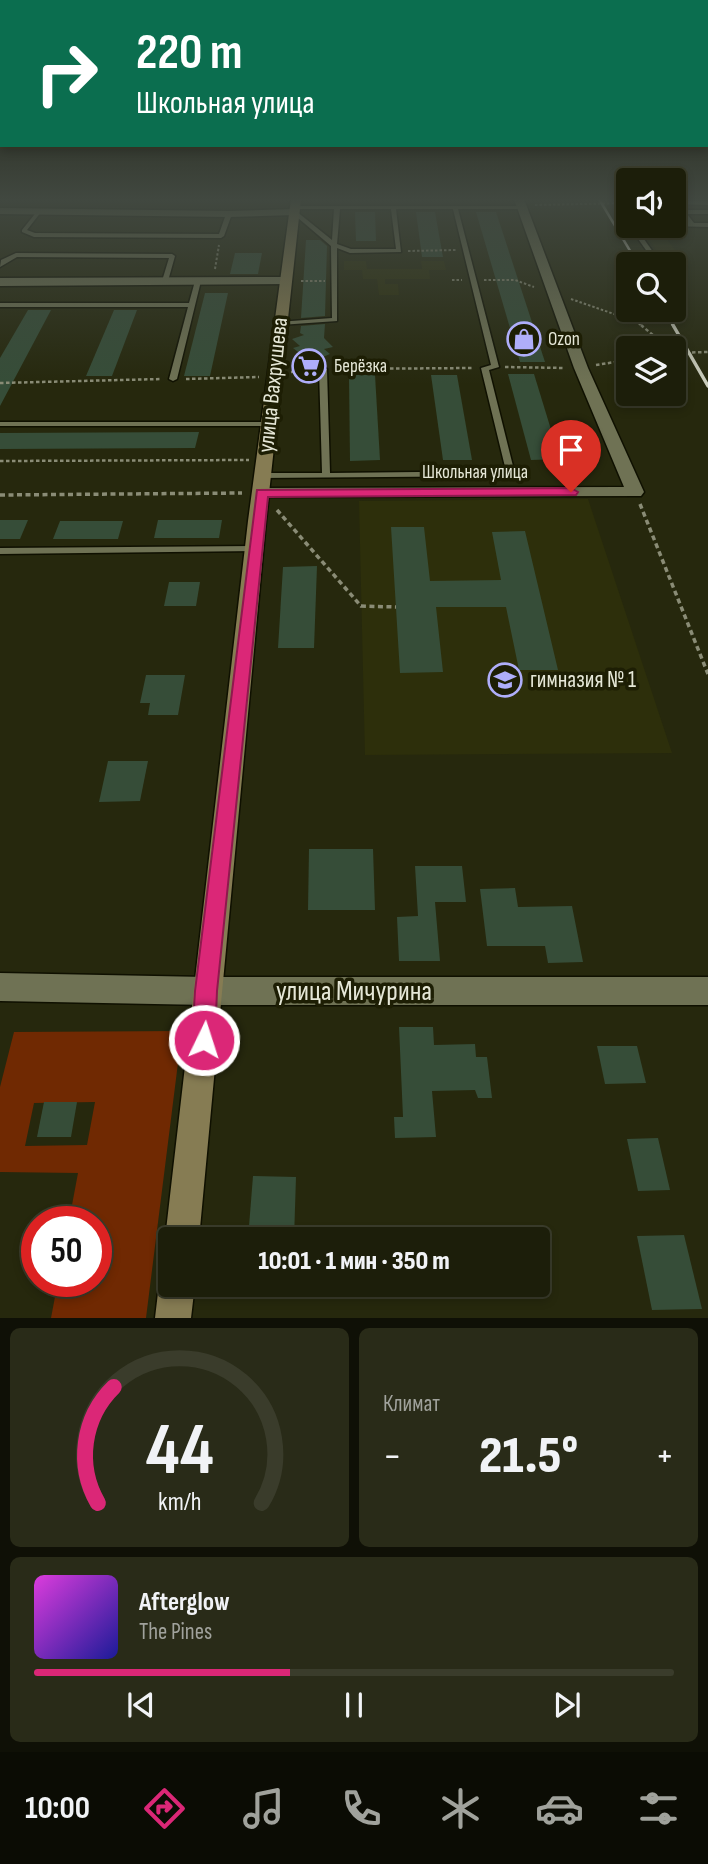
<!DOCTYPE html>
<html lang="ru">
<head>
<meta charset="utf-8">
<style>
	:root { --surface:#1c1e0a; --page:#292b18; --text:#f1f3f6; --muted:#a0a29c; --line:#3a3c2b; --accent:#db2777 }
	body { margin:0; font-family:"Sofia Sans Condensed",sans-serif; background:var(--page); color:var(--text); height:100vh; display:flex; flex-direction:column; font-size:26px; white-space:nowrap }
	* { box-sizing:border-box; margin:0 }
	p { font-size:23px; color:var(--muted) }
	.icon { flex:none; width:38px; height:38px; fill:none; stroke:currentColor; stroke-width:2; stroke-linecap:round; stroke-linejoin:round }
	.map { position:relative; height:1318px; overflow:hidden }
	.sheet { display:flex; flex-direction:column; gap:10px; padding:10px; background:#0f1006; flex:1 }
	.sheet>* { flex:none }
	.banner { position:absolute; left:0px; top:0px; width:709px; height:147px; box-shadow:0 4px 10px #0003,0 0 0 2px var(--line); background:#0b6e4f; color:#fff; overflow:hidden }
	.buttons { position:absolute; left:616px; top:168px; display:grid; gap:14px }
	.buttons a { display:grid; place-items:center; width:70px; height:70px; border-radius:7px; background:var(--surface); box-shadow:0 4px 10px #0003,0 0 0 2px var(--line); font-size:35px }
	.speed { position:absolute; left:21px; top:1206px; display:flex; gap:14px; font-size:35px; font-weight:700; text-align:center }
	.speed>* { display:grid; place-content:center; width:91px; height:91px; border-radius:50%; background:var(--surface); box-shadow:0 4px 10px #0003,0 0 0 2px var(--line); line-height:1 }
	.speed .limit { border:10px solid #d22; background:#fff; color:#111 }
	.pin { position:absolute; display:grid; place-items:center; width:60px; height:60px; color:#fff; margin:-72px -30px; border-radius:50% 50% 50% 0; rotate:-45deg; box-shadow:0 0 7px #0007 }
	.pin .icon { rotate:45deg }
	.me { position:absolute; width:77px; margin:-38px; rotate:4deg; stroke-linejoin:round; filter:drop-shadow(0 0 5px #0008) }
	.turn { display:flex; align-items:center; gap:24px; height:147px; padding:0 21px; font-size:32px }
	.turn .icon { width:91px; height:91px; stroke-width:2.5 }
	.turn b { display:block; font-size:49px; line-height:60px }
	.big { font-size:52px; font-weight:800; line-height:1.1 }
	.sheet .card { flex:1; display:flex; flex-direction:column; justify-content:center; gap:10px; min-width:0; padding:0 24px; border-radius:10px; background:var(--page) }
	.sheet .dial { align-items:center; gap:0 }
	.dial svg { height:182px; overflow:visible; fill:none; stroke:var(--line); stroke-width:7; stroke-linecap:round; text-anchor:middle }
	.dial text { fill:var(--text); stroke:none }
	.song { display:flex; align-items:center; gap:21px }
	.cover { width:84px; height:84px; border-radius:10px; background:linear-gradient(135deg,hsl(300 70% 55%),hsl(240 70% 35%)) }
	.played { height:7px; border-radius:4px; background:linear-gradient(90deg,var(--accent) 40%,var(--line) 40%) }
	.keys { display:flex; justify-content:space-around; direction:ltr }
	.heat { display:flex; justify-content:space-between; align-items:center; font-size:38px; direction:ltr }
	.sheet .tiles { flex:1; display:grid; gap:10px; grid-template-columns:1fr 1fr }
	.card:last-child { grid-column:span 2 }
	.trip { position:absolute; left:158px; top:1227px; width:392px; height:70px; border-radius:7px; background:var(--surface); box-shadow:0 4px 10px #0003,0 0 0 2px var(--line); font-weight:800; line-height:70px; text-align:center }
	.menu { display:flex; height:112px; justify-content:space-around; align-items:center; background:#0b0c04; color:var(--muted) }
	.menu .icon { width:49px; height:49px }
	.menu .current { color:var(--accent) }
	.menu b { font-size:32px; color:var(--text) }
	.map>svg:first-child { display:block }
	.built { fill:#2d2f0b }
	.green { fill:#702902; fill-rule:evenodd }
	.building { fill:#364d38 }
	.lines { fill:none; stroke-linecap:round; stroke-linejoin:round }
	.lane-casing { stroke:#0f1000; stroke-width:3 }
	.street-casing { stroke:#0f1000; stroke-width:3 }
	.secondary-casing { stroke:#0f1000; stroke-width:3 }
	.path-far2 { stroke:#8a8c76; stroke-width:2; stroke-dasharray:2.5 2; stroke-linecap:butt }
	.path-far1 { stroke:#8a8c76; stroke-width:2.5; stroke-dasharray:3.5 2.5; stroke-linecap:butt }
	.path { stroke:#8a8c76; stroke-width:3.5; stroke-dasharray:5 3.5; stroke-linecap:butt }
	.lane { fill:#6f7254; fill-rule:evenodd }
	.street { fill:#6f7254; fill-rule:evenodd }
	.secondary { fill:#867c53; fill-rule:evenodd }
	.rail-far1 { stroke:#cccebd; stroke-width:2.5 }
	.rail { stroke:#cccebd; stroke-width:3.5 }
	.route { fill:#db2777; stroke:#8e194d; stroke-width:2 }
	.labels { text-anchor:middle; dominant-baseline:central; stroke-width:7; stroke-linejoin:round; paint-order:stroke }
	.far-poi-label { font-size:19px; fill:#e5e7d7; stroke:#1d1e04; text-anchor:start }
	.far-street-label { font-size:19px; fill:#e5e7d7; stroke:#1d1e04 }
	.street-label { font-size:23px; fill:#e5e7d7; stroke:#1d1e04 }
	.poi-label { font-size:23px; fill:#e5e7d7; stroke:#1d1e04; text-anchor:start }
	.near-street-label { font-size:28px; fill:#e5e7d7; stroke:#1d1e04 }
</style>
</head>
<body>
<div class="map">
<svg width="708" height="1318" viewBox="0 0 708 1318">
	<rect width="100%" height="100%" fill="#26280d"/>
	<g class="built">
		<polygon points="640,226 657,226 680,257 661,257"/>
		<polygon points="344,261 366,261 367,269 422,269 421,261 444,261 446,270 429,270 430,279 385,279 385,284 398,284 399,295 379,295 377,279 363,279 362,270 344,270"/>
		<polygon points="588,499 672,753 365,755 359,501"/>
	</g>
	<path class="green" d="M182,1031L146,1318H51L58,1281H96V1222L69,1221L78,1173L0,1172V1087L14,1032ZM95,1102L87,1145L25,1146L34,1103Z"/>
	<g class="building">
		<polygon points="355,212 375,212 376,241 356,241"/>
		<polygon points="416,212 435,212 443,257 422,257"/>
		<polygon points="476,212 496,212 545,362 520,362"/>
		<polygon points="306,240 320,240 327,246 325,316 301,318"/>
		<polygon points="235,253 262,253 258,274 230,274"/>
		<polygon points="205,293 228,293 210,376 184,376"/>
		<polygon points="28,310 51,310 0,406 0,358"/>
		<polygon points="114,310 137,310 112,376 86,376"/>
		<polygon points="325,324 324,338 333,347 324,349 330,354 311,362 293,348 300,346 292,339 304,335 300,333 301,326"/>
		<polygon points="508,374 534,374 560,459 531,460"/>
		<polygon points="349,375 375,375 380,460 350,461"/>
		<polygon points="431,375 457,375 472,460 443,460"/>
		<polygon points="199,432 195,448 0,449 0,433"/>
		<polygon points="0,520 28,520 20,539 0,539"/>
		<polygon points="158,520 222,520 219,538 154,538"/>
		<polygon points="60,521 123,521 118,539 53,539"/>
		<polygon points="391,527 424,527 430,581 501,580 492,532 525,531 558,670 519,670 506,607 436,607 443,672 400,673"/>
		<polygon points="317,566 314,648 278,648 283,567"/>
		<polygon points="169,582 200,582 196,606 164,606"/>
		<polygon points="146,675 185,675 178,715 148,715 150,703 140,703"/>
		<polygon points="108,761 148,761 140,801 99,802"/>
		<polygon points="309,849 373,849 375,910 308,910"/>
		<polygon points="415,866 462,866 466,902 435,902 440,961 399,961 397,917 418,916"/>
		<polygon points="515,888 518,907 572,906 583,962 548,963 545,946 487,946 480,889"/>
		<polygon points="399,1027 433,1027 434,1045 475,1044 476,1057 487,1057 492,1098 478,1098 475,1090 432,1091 436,1137 395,1138 394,1117 403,1117"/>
		<polygon points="597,1046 637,1046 646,1083 605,1084"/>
		<polygon points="44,1102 77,1102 71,1137 37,1137"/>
		<polygon points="658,1138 670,1190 638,1191 627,1139"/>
		<polygon points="253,1176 296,1177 294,1239 248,1239"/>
		<polygon points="684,1235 702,1309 652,1310 637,1236"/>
	</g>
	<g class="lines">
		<defs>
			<g id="lane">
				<polygon points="674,201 708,201 708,205 680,204 685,210 708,210 708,214 687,214 694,223 708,223 708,227 672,226 674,223 688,223"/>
				<path d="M293,206H525L523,209H458L499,367L489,370L515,474L514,476L261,478V474L264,473H322L319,369L323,367L327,369L330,473L506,471L481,368L491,365L453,209H396L401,252L350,253L337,248V321L280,325L278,324V322L332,318L331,246L291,212L296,211L332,240L334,209H295ZM340,209H391L396,249H351L337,244Z"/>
				<polygon points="38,210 41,212 27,230 35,233 219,234 226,214 229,212 232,214 224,236 221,238 34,237 22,232 22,230"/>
				<polygon points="629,226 635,226 653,252 652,253 648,253"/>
				<polygon points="16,253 172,254 175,256 168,281 165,283 162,281 169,258 17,257 0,267 1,260"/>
				<polygon points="198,279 201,281 177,379 173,381 169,379 188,307 0,307 0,303 189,303 195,281"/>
				<polygon points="0,422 269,422 273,424 269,426 0,426"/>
				<polygon points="255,546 260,549 258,551 0,554 0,548"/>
			</g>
			<g id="street">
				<polygon points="514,199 524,199 588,368 644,492 641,496 256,497 253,493 262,488 624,487 574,368"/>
				<polygon points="0,208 229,211 294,209 299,212 294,215 229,217 0,214"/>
				<polygon points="284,277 288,278 288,284 0,286 0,278"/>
				<polygon points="0,973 206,977 708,977 708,1005 206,1005 0,1001"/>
			</g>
			<g id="secondary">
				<polygon points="291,199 301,199 266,521 199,1239 170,1239 170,1251 165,1239 248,521"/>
				<polygon points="170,1269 170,1284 195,1284 191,1318 155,1318 159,1284 164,1271"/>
			</g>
		</defs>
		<use href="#lane" class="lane-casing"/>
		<use href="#street" class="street-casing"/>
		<use href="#secondary" class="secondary-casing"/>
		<g class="path-far2">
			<polyline points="535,205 628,203"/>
			<polyline points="408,251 456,250"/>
			<polyline points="215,269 219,245"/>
			<polyline points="452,280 462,280"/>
			<polyline points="484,280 515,280 534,287"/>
			<polyline points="301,281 325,281"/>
			<polyline points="571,299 637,322 643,327"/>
		</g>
		<g class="path-far1">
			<polyline points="641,325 668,348"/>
			<polyline points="674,353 708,352"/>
			<polyline points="596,365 628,360"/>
			<polyline points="505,367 564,368"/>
			<polyline points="336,369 472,368"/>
			<polyline points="291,372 311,370"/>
			<polyline points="186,379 259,377"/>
			<polyline points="0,383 161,379"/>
			<polyline points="0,461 249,460"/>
		</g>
		<g class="path">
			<polyline points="0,495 242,493"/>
			<polyline points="640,504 708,674"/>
			<polyline points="277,510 361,606 396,607"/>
		</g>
		<use href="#lane" class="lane"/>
		<use href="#street" class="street"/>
		<use href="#secondary" class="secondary"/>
		<g class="rail-far1">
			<polyline points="599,199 638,264"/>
			<polyline points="664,310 674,327"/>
		</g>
		<polyline class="rail" points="673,325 708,386"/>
	</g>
	<linearGradient id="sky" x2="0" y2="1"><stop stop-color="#151607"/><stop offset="0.52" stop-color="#414840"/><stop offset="1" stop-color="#414840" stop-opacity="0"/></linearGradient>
	<rect width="708" height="384" fill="url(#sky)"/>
	<polygon class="route" points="571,488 578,492 576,495 268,497 217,991 215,1040 212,1048 204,1051 196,1048 192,1040 195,991 257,490"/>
	<defs>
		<symbol id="shop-ring" viewBox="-11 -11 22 22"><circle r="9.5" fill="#1d1e04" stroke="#afaefa" stroke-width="1.5"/><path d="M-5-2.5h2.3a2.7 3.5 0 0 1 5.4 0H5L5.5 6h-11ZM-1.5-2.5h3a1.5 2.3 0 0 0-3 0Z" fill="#afaefa"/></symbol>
		<symbol id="supermarket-ring" viewBox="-11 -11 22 22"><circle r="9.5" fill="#1d1e04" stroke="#afaefa" stroke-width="1.5"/><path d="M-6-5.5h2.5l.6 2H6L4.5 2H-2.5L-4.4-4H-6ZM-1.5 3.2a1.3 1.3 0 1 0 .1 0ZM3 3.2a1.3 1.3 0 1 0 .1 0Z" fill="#afaefa"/></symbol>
		<symbol id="school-ring" viewBox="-11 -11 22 22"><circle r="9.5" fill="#1d1e04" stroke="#afaefa" stroke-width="1.5"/><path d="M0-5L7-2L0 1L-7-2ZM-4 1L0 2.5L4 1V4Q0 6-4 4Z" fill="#afaefa"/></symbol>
	</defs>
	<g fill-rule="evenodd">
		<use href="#shop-ring" x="505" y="320" width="38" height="38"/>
		<use href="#supermarket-ring" x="290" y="347" width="38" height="38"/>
		<use href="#school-ring" x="486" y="661" width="38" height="38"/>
	</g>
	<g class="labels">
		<g class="far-poi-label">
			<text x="548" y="339">Ozon</text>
			<text x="334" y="366">Берёзка</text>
		</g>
		<g class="far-street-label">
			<text x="475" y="472">Школьная улица</text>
		</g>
		<g class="street-label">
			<text transform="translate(273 385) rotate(-84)">улица Вахрушева</text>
		</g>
		<g class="poi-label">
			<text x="530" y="680">гимназия № 1</text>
		</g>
		<g class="near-street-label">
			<text x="354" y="991">улица Мичурина</text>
		</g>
	</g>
</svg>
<div class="buttons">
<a><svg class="icon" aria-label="sound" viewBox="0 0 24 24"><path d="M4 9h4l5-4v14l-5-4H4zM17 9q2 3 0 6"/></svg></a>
<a><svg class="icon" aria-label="search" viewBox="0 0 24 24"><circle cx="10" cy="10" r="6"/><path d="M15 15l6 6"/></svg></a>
<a><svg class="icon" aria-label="layers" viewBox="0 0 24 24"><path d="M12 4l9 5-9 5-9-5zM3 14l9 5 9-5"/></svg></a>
</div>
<div class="speed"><div class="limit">50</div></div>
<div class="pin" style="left:571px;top:492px;background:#d93025"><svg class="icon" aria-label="arrive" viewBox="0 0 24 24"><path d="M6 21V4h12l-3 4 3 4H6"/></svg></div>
<svg class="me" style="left:204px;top:1040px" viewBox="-20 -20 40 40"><circle r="17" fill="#db2777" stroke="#fff" stroke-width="3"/><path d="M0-11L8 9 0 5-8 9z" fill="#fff"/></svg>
<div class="trip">10:01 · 1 мин · 350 m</div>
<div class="banner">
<div class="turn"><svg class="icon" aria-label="right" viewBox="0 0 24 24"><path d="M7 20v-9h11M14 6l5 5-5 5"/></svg><div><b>220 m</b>Школьная улица</div></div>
</div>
</div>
<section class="sheet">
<div class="tiles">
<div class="card dial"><svg viewBox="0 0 100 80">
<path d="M14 69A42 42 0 1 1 86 69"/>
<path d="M14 69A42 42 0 0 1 21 18" stroke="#db2777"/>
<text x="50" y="56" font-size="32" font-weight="700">44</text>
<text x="50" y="72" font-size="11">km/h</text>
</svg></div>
<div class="card"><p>Климат</p>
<div class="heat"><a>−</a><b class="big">21.5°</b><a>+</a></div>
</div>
<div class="card">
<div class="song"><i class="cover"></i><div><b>Afterglow</b><p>The Pines</p></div></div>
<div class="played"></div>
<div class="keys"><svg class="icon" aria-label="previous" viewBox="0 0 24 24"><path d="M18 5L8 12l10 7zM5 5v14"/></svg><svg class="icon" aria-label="pause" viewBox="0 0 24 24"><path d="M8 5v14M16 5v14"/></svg><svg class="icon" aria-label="next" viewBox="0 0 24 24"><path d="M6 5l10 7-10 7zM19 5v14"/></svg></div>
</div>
</div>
</section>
<nav class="menu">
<b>10:00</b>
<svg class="icon current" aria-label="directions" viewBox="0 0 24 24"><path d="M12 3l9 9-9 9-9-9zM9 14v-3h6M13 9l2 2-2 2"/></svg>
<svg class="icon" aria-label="music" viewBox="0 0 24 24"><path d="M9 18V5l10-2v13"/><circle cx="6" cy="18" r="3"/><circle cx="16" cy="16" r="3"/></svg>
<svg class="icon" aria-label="phone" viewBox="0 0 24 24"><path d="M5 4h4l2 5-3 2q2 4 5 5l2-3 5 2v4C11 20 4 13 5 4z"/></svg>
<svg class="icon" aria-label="climate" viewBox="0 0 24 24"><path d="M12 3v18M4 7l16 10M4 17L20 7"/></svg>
<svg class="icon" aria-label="car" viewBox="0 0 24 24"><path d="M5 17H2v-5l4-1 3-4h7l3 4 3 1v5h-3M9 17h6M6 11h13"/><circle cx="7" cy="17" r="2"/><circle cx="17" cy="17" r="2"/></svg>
<svg class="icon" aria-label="filters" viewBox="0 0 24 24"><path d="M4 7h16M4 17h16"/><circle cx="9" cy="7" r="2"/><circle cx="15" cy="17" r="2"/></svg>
</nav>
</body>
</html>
